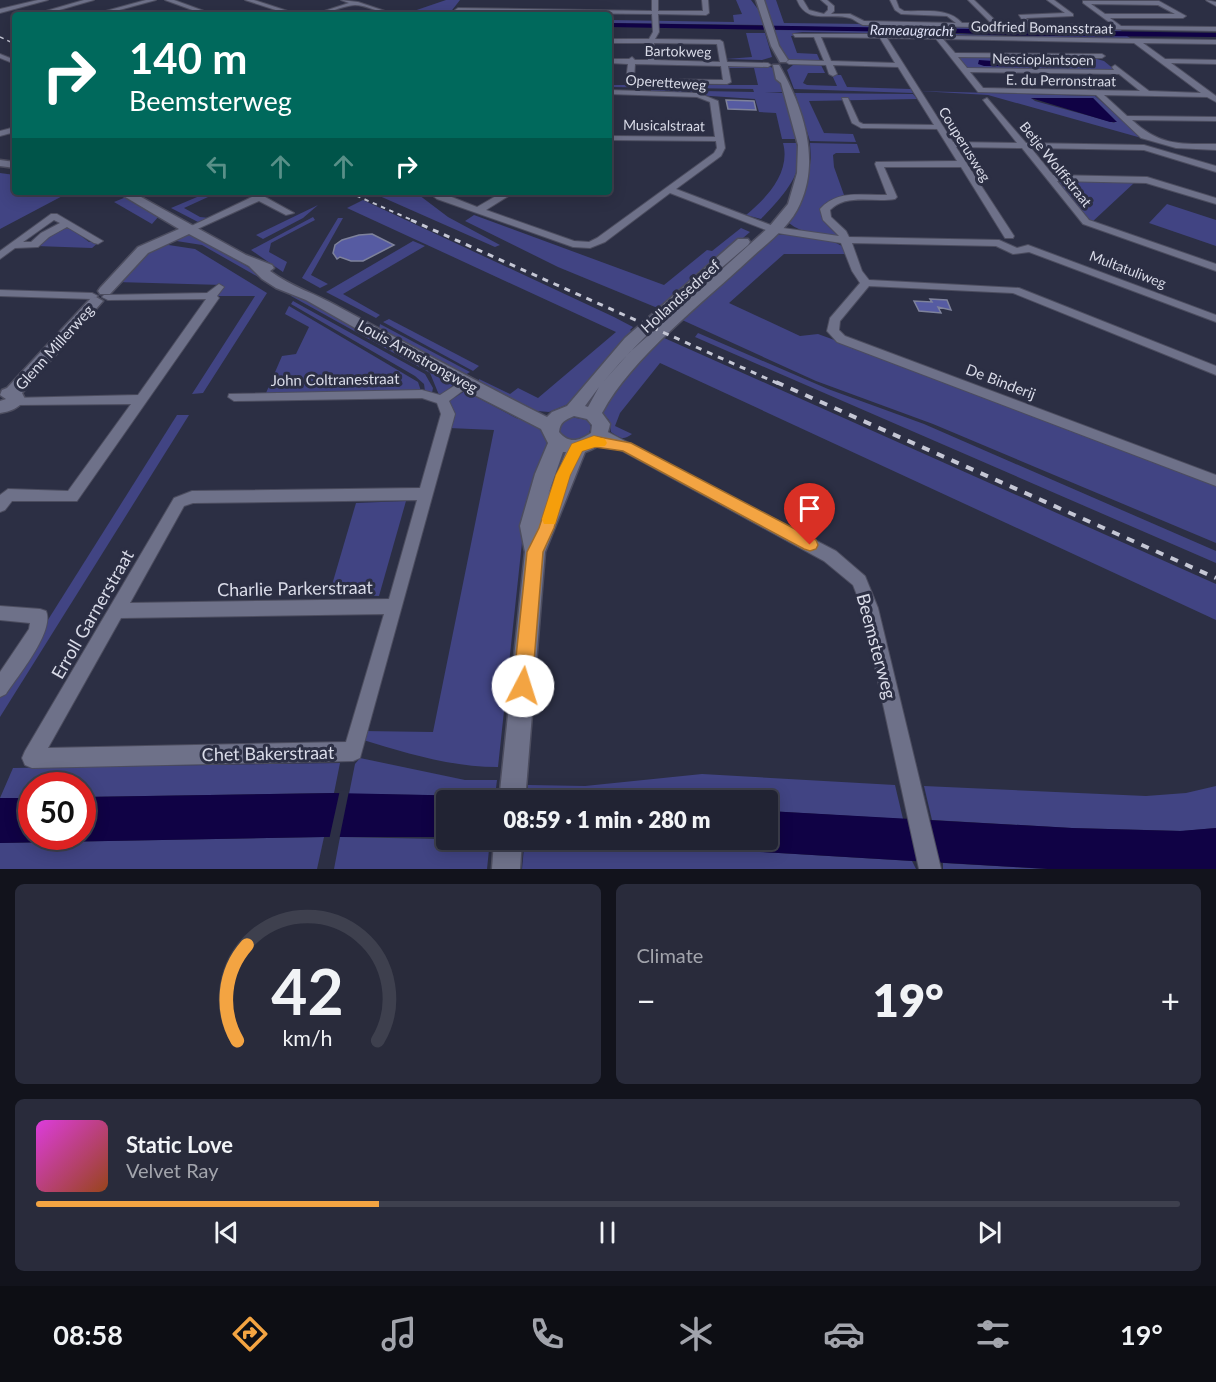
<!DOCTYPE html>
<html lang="en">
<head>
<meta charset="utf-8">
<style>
	:root { --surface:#212333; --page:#292b3b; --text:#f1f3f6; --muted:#a2a4ac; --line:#3e404e; --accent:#f3a442 }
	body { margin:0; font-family:Lato,sans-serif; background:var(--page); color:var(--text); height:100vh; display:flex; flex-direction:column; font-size:22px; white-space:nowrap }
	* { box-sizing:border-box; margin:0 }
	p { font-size:20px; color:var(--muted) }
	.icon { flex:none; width:33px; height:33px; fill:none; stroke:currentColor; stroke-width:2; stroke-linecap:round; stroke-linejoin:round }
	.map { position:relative; height:869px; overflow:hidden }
	.sheet { display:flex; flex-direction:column; gap:15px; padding:15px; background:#12131c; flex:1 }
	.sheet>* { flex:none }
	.top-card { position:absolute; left:12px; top:12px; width:600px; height:183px; border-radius:6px; box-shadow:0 3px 15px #0003,0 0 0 2px var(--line); background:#00695c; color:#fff; overflow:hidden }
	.speed { position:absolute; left:18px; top:772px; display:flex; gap:12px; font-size:30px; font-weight:700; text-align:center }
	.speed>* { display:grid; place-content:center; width:78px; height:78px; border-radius:50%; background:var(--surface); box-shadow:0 3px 15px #0003,0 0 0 2px var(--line); line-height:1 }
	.speed .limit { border:9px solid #d22; background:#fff; color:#111 }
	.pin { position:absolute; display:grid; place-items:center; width:51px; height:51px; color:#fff; margin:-62px -26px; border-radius:50% 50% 50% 0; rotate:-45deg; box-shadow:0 0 6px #0007 }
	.pin .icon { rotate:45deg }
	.me { position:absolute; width:66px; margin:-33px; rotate:5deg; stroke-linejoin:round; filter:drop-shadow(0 0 4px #0008) }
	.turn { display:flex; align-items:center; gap:21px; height:126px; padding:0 18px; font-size:27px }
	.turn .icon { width:78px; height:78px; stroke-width:2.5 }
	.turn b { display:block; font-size:42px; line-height:51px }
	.lanes { display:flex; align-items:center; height:57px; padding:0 18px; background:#0003; justify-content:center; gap:30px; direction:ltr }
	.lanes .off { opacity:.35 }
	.big { font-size:45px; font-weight:800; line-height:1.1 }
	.sheet .card { flex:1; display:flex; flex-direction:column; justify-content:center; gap:9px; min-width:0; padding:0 21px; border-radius:9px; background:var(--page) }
	.sheet .dial { align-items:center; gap:0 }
	.dial svg { height:156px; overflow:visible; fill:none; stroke:var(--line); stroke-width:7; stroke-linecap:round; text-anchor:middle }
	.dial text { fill:var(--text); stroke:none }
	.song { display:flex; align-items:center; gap:18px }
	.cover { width:72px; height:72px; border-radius:9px; background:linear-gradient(135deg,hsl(300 70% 55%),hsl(20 70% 35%)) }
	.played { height:6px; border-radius:3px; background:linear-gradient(90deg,var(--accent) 30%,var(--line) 30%) }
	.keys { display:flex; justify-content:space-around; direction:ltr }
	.heat { display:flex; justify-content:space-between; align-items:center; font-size:33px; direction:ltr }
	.sheet .tiles { flex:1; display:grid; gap:15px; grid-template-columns:1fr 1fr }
	.card:last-child { grid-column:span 2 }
	.trip { position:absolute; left:436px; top:790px; width:342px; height:60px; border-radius:6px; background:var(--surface); box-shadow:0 3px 15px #0003,0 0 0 2px var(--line); font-weight:800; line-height:60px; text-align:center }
	.tab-bar { display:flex; height:96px; justify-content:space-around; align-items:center; background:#0d0e14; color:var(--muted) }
	.tab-bar .icon { width:42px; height:42px }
	.tab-bar .current { color:var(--accent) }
	.tab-bar b { font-size:27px; color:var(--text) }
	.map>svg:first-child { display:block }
	.green { fill:#414483; fill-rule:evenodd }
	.water { fill:#100245 }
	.pier { fill:#2c2f44 }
	.building { fill:#565ba2; stroke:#7e829b; stroke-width:1.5 }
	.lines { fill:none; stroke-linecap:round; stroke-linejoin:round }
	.street-casing { stroke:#4c4d5f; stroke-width:2 }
	.secondary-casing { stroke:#4c4d5f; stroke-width:3 }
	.street { fill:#6e7189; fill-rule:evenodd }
	.secondary { fill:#6e7189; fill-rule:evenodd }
	.rail-far3 { stroke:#c5c7d5; stroke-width:1.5; stroke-dasharray:4 4; stroke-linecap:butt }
	.rail-far2 { stroke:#c5c7d5; stroke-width:2; stroke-dasharray:4.5 4.5; stroke-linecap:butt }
	.rail-far1 { stroke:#c5c7d5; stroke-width:3; stroke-dasharray:6 6; stroke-linecap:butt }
	.rail { stroke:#c5c7d5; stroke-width:4; stroke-dasharray:8 8; stroke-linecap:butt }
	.route { fill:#f3a442; stroke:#9e6b2b; stroke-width:1.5 }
	.slow { fill:#f59e0b }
	.labels { text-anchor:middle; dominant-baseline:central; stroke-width:6; stroke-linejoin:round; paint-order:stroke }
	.far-street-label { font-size:14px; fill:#d9dbe8; stroke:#2c2f44 }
	.far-water-label { font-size:14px; font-style:italic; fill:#dee1f6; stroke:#2c2f44 }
	.street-label { font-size:15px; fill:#d9dbe8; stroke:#2c2f44 }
	.near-street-label { font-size:18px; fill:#d9dbe8; stroke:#2c2f44 }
</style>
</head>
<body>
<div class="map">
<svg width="1216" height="869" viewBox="0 0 1216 869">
	<rect width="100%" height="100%" fill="#2c2f44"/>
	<g class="green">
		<polygon points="446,0 460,0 449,14 402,15"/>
		<polygon points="736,0 751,0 760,12 764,25 609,23 609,20 734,22 733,15 742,14"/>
		<polygon points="762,0 776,0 784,23 867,24 872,28 771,26"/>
		<polygon points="880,25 1119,29 1122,31 880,28"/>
		<polygon points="773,30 874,31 875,33 794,32 811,34 791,36 797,53 817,54 821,63 785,59"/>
		<polygon points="883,31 1004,36 1127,36 1130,38 889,35"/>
		<polygon points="746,33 765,33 772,57 762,60 726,59 752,57"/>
		<polygon points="962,56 1097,59 1104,61 1115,70 967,68 958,57"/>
		<polygon points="728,65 769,66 776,70 784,92 765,92 784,93 796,131 796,139 782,139 776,113 759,112 755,99 651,92 651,90 754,92 753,89 609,87 609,85 758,85 754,68 728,68"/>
		<polygon points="793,65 821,65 825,73 808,73 803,83 807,85 837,86 832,75 841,75 847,87 911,89 913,93 794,89 787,70"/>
		<path d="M919,91L1095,96L1141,136L1170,146L988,95ZM1031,98H1093L1115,123L1035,101Z"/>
		<polygon points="795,93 913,94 917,99 809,101 824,133 853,134 856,142 810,141"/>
		<path d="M783,143H796C809,171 779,200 761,219L746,215C767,198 791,172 783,143Z"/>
		<path d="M810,143L857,144L860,153H836L833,155L834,167L844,195L831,200L824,206L840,234L837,236C821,235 802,234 789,223L806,186L811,159Z"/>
		<polygon points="0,173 15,175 15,192 70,192 0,229"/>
		<polygon points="1062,181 1134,183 1091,223 1058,182"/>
		<polygon points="209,192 219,192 184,208 200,217 209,218 198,222 171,208"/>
		<polygon points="379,192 415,192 448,217 500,245 495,247 375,194"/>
		<polygon points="126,197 159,216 152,224 114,202"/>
		<polygon points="363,200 614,317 633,327 630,330 633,332 573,402 549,412 537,411 479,382 479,379 510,394 518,388 538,398 616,332 347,208"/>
		<polygon points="1167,204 1216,220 1216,246 1149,223"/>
		<polygon points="318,205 303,218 263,239 256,235"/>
		<polygon points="474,215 664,285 707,250 712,251 741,228 750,232 660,309 558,267 465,221"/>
		<polygon points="313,217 315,220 271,243 269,252 287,262 283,272 251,250"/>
		<polygon points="338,218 343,218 311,275 328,284 320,288 302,278"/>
		<polygon points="68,226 89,242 99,242 92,248 36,246 47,236"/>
		<polygon points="188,234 193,235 276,283 274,286 202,245 170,240"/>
		<polygon points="790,234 834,242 844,247 846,254 784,254 729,303 800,336 818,334 1016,406 1216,485 1216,543 933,424 816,381 680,319 774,235"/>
		<polygon points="413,241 425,246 343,294 380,315 376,318 326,292"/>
		<polygon points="162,244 195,249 267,293 203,393 192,394 255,296 216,296 223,285 116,282 136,259"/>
		<polygon points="294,293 452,384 453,385 444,394 439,395 430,373 291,296"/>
		<polygon points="293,301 425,374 433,388 432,393 425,391 424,384 415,376 291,304"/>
		<polygon points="289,306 418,382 421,391 266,393 282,356 296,354 309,327 285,314"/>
		<polygon points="389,319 479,366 473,371 383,322"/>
		<polygon points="380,324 470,372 465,375 379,329"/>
		<polygon points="698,333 828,389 924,424 1216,551 1216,563 695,337"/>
		<path d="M662,337L1216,584V620L660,363L620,413L615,426L632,434C623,441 620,438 611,432L609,420L599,410L608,395Z"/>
		<path d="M465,391L516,418L541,426L548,440L526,505L498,767C450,767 406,753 360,739L362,731L433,732L494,430L449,428L453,416L449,401Z"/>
		<polygon points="177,415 189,415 0,717 0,696"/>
		<polygon points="570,417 588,420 591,427 588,436 576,442 566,441 556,429 561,422"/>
		<polygon points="406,501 379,596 329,595 356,503"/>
		<polygon points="360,758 465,780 497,780 495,796 349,794 355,764"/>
		<polygon points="340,763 334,793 83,797 82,786 32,786 31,798 0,798 13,768"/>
		<polygon points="702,774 895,785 903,819 768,811 768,801 594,801 528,797 528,785 585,786"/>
		<polygon points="924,786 1146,796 1186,793 1216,786 1216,828 1183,831 1072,828 932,820"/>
		<polygon points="324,837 317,869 0,869 0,843"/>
		<polygon points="340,837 490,840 487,869 334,869"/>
		<polygon points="574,841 912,861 916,869 522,869 524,848"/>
		<polygon points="943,863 1048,869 943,869"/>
	</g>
	<g class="water">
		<path d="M609,23L1216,33V37C1131,36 1046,38 962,33L609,27Z"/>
		<polygon points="979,60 1034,64 1057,63 1069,67 984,66 978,64"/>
		<polygon points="1031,98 1093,98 1117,122 1110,122"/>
		<polygon points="334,793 524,797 594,801 447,801 447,837 324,837 0,843 0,798 31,798 32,837 82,837 83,797"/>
		<polygon points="768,811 1072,828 1180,831 1216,828 1216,869 1048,869 561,840 768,840"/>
	</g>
	<polygon class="pier" points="340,790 349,791 339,840 329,840"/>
	<g class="building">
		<polygon points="726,100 754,101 756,110 728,109"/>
		<polygon points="372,234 394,245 363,261 351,261 340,257 337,259 333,253 335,245 342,240 359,235"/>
		<polygon points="930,299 947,300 951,310 938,307 941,313 919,311 914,301 932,302"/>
	</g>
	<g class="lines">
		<defs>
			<g id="street">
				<polygon points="38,0 48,0 0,13 0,9"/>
				<polygon points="84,0 94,0 42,15 32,15"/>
				<polygon points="146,0 156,0 101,15 91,15"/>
				<polygon points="165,0 174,0 215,15 206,15"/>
				<polygon points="245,0 254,0 300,15 291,15"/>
				<path d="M341,0L358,2L397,15C382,15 368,5 355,5C340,6 327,15 312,15L349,3Z"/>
				<path d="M652,0H658V11H703L702,0H708L709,13L706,15L658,14L659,32L655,39L720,40L723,42L727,62L768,63L771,65L768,67L728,66L731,82L727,84L632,83L626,80L628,64L609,63V59H629L632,57L635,60H648V43H609V39H649L653,32L652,14L458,12L455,10L458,8L652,11ZM654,43L717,44L720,62L654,60ZM635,64L721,66L723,80L634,79Z"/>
				<path d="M797,0H803L809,10L824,14L828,10V6L821,0H827L834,6V11L831,14H850L864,21L956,23L947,16L901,14L895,10L890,0H896L899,8L904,11C924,12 948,7 962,23H991L968,0H974L998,23L1025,24L1019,15L1065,13L1047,0H1054L1073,14V16L1026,18L1031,24L1113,25L1083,3V1H1159L1186,16L1183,18H1110L1121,26L1216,27V31L863,25C858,23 854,19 850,18C830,12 807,25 797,0ZM1091,4L1158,5L1175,14H1105Z"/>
				<polygon points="1206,0 1216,2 1216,6 1207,1"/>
				<path d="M878,28L884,35L1216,40V44L1143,43L1165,59L1216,60V64L1171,63L1216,96V102L1207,97L1104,95L1127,116L1216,117V121L1132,120C1160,146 1180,144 1216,144V150L1176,148L1141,138L1096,95L978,92L936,39L887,38L953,142L1017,143L983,100L987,98L1026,143L1144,145L1216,166V172L1144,150L1031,148L1053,175L1147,177L1216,198V204L1146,183L1057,181L1089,220L1216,264V271L1083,224L1022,148L956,147L1014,236L1013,238H1005L961,167H884L897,197L895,199C874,203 847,193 830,210L831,217L846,231L849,237L999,240L1017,248L1028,245L1216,315V322L1029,252L1013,254L996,246L852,243L862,271L869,280L1019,288L1216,366V375L1013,293L869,286L840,321L839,330L845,336L1216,475V486L837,342L827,331L830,318L860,283L852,271L841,243L771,232L670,193L605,242L590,248L573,247L437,199L428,192H439L477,207L503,192H515L486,210L574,241L589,242L597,238L714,153L717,148L716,141L609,140V136L715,137L710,102L697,97L609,94V90L698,93L718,101L725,148L721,156L676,189L776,227L839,236L823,220L820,209C838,189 863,196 887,195L875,164L876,162L957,161L937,129L861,128L852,123L842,98H848L859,122L863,124L934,125L898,67L833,65L837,74L833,76L829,74L826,65L789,64L786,62L789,60L824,61L814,37H795L793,34H878L875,30ZM821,37L880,38L895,63L831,61ZM943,39L1134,43L1201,93L1149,91L1115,65L1112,67L1114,70L967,68L958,57L1102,58L1105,56L1102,54L955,53ZM970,72L1119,74L1140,91L983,88Z"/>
				<polygon points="0,54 15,60 15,64 0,58"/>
				<polygon points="15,127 15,132 0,136 0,131"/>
				<polygon points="247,192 256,192 294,213 286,215 259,201 193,231 185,229 252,197"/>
				<path d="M51,214H57L103,241L98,244L94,243L67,227L49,237L38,247L15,248L0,259V251ZM54,220L60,223L41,233L31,242H23Z"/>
				<polygon points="219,284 224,287 217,296 219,298 77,501 12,501 5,510 0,512 0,495 8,489 68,491 131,404 16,405 10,401 11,398 138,395 206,299 108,300 102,297 104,295 207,293"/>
				<polygon points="0,290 92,293 98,296 92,299 0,296"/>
				<path d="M465,379L469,380L471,383L469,386L449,401L455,414L360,758L353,761L32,768L25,765L22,758L25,751L174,498L192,491L420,488L441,414L437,403L422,398L234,401L228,397L229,394L422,390L440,395ZM417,500L389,599L130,603L184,506L193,503ZM384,614L346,742L48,748L121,618Z"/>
				<polygon points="600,428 836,551 865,576 878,608 941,869 919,869 862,608 853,585 824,561 595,436 593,433"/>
				<path d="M0,606L40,609L46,611C55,631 18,676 6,694L0,697V672L29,629L30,623L0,620Z"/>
			</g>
			<g id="secondary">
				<polygon points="756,0 764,0 779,46 788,60 786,62 780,62 771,46"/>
				<path d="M773,65H779C802,105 821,158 800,204C791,226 767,243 751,258C703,303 632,357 602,413L610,424C607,440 600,447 585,452L545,552L525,801H499L525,552L520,526L535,474L548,443L541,429L459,387L306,300L276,288L262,279L249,266L189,234L148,253L110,294H100L98,291L100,288L138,247L179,229L117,192H132L246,255L272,265L274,268L270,271C291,287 317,294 339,307C408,344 477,382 547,417L552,412L567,406L625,338L738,239H748L750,242L748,245C698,288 647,330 604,381L630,352L769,227L788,204L797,173L798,145L781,83L776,79ZM599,387L588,407L585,406ZM574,416L587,419L592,425L591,433C579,441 569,444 559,432C560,422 565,420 574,416ZM563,452H566L548,495Z"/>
				<polygon points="0,160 15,162 15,168 0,166"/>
				<path d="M96,297L103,301L22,393L25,399C18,409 11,411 0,413V401L6,399L0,395L2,390L7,388L91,298Z"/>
				<polygon points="494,840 522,840 520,869 492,869"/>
			</g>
		</defs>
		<use href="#street" class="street-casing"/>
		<use href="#secondary" class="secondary-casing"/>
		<use href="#street" class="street"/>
		<use href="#secondary" class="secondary"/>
		<polyline class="rail-far3" points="0,37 15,44"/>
		<polyline class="rail-far2" points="348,192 414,221"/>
		<polyline class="rail-far1" points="411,220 779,384"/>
		<polyline class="rail" points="776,382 1216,578"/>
	</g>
	<polygon class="route" points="594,436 631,443 816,540 818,545 816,549 810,551 804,549 623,451 595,447 582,451 570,475 554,528 543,552 532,686 529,693 523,695 516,693 513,686 527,552 539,528 556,475 572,444"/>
	<polygon class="slow" points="594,436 605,439 607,443 605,446 595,447 582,451 570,475 555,524 544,524 542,519 556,475 572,444"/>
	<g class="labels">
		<g class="far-street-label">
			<text transform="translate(1042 27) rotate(1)">Godfried Bomansstraat</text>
			<text transform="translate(678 51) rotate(1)">Bartokweg</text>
			<text transform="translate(1043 59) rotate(1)">Nescioplantsoen</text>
			<text transform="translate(1061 80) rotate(1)">E. du Perronstraat</text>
			<text transform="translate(666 82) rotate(4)">Operetteweg</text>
			<text transform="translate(664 125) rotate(1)">Musicalstraat</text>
			<text transform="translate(965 144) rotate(58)">Couperusweg</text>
			<text transform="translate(1056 164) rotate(51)">Betje Wolffstraat</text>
			<text transform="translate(1128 269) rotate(21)">Multatuliweg</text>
		</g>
		<g class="far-water-label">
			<text transform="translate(912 30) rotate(1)">Rameaugracht</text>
		</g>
		<g class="street-label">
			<text transform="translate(680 296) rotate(-42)">Hollandsedreef</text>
			<text transform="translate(54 347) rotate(-48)">Glenn Millerweg</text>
			<text transform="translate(418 356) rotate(29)">Louis Armstrongweg</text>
			<text transform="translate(335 379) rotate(-1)">John Coltranestraat</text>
			<text transform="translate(1001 381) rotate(21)">De Binderij</text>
		</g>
		<g class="near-street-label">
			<text transform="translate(295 588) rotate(-1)">Charlie Parkerstraat</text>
			<text transform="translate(92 614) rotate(-60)">Erroll Garnerstraat</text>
			<text transform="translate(877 646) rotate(75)">Beemsterweg</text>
			<text transform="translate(268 753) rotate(-1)">Chet Bakerstraat</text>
		</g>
	</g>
</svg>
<div class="speed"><div class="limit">50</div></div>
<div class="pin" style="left:810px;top:545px;background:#d93025"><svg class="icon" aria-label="arrive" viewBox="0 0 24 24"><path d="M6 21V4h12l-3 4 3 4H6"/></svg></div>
<svg class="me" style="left:523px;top:686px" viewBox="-20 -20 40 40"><circle r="19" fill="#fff"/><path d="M0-13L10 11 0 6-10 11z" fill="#f3a442"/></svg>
<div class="trip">08:59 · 1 min · 280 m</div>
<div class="top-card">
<div class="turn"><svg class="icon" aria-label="right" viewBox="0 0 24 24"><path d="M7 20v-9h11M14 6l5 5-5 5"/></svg><div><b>140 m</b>Beemsterweg</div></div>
<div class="lanes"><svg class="icon off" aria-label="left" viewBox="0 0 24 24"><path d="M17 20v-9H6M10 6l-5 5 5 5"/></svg><svg class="icon off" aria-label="ahead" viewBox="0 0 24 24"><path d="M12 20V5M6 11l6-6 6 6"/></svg><svg class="icon off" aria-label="ahead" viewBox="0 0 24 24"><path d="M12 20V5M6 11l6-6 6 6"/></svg><svg class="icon" aria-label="right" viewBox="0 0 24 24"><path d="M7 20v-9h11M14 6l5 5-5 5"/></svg></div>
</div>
</div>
<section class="sheet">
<div class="tiles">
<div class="card dial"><svg viewBox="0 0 100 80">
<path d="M14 69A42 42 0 1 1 86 69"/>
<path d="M14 69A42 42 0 0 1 19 20" stroke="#f3a442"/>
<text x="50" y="56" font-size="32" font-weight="700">42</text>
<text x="50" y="72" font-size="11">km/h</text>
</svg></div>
<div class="card"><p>Climate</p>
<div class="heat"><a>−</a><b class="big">19°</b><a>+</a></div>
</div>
<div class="card">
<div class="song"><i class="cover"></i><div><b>Static Love</b><p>Velvet Ray</p></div></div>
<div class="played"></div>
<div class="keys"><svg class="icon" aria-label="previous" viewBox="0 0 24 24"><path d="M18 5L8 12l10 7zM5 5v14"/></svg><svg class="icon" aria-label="pause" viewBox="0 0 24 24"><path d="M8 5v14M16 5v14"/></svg><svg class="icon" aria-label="next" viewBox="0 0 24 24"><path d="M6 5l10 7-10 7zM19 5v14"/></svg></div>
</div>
</div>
</section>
<nav class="tab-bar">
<b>08:58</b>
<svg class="icon current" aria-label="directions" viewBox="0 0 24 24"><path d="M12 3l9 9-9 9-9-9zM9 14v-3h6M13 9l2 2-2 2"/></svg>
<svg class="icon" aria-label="music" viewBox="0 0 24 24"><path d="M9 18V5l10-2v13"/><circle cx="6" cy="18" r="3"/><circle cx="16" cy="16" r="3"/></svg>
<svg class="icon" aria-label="phone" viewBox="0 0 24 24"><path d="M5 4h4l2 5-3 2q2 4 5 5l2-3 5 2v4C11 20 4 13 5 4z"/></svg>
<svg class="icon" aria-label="climate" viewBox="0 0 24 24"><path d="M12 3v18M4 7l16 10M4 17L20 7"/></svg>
<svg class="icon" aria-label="car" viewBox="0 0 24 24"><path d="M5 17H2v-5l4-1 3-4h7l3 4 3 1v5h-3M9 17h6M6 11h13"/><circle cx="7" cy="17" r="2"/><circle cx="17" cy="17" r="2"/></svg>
<svg class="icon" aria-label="filters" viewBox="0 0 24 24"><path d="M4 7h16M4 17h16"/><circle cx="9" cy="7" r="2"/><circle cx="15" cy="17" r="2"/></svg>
<b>19°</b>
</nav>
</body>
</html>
